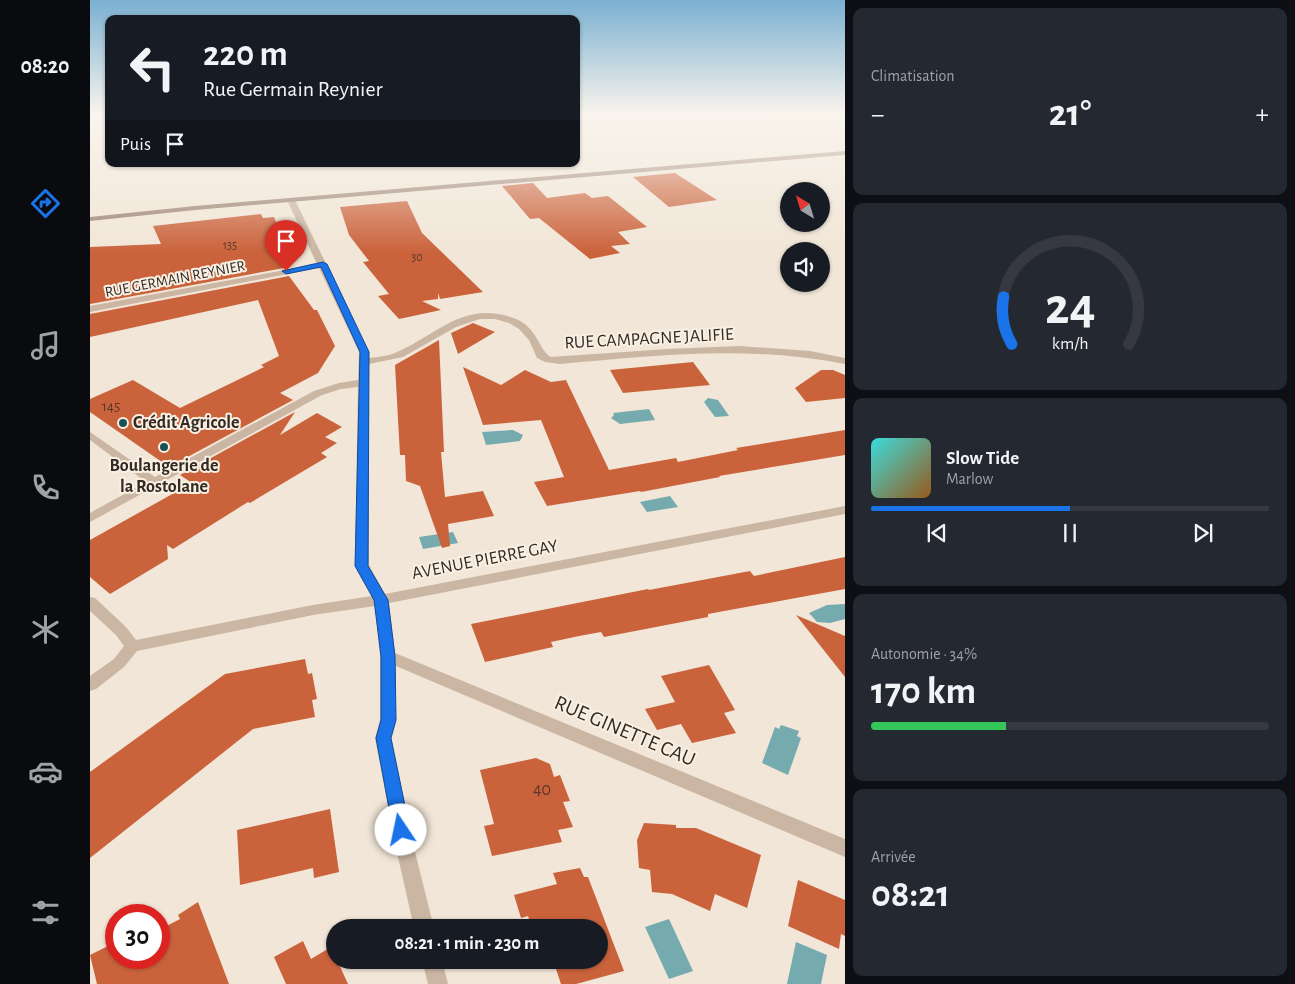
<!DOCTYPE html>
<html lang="fr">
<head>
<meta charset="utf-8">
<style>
	:root { --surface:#171b24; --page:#242831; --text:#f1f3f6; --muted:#9ea1a6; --line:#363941; --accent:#1a73e8 }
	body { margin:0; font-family:"Alegreya Sans",sans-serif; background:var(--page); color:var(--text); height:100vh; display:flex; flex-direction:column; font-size:19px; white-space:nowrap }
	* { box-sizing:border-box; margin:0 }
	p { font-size:16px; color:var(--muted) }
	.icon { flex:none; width:28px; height:28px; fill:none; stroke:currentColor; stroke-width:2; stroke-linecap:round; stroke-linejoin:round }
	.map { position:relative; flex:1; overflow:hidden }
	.drawer { display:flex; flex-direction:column; gap:8px; padding:8px; background:#0d0f14; width:450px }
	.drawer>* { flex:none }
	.hud { position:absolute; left:15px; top:15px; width:475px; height:152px; border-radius:10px; box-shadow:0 1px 4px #0004; background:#171b24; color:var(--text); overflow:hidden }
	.needle { width:32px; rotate:322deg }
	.fabs { position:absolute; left:690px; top:182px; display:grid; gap:10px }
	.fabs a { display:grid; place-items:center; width:50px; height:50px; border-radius:50%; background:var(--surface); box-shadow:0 1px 4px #0004; font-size:25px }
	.speed { position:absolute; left:15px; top:904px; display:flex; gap:10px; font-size:25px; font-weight:700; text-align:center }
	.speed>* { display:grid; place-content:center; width:65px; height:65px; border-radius:50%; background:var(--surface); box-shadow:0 1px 4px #0004; line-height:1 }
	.speed .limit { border:8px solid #d22; background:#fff; color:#111 }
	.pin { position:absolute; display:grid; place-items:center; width:42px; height:42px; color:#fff; margin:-51px -21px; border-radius:50% 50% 50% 0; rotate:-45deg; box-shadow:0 0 5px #0007 }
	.pin .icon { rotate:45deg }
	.me { position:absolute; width:55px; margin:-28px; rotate:349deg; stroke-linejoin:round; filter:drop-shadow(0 0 4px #0008) }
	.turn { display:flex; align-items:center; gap:18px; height:105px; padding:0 15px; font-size:22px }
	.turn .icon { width:65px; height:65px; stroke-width:2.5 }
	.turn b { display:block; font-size:35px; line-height:42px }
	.then { display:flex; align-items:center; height:48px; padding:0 15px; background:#0003; gap:10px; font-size:19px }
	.big { font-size:38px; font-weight:700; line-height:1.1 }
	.drawer .widget { flex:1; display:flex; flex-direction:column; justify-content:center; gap:8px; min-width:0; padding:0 18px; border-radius:10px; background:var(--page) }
	.drawer .dial { align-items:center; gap:0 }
	.dial svg { height:130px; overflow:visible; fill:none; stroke:var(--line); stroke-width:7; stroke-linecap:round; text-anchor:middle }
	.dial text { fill:var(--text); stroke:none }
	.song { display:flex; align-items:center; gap:15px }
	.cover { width:60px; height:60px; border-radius:8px; background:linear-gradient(135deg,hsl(180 70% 55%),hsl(30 70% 35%)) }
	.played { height:5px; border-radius:2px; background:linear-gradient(90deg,var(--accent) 50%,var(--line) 50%) }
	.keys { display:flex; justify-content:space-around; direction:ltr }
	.heat { display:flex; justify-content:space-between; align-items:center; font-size:28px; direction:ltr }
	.charge { height:8px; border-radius:4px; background:linear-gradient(90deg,#34c759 34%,var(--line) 0) }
	.trip { position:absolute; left:236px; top:919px; width:282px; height:50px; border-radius:25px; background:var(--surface); box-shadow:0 1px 4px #0004; font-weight:700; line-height:50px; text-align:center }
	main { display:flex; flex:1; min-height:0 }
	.tab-bar { display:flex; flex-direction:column; width:90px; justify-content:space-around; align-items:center; background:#090b0e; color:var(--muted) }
	.tab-bar .icon { width:35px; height:35px }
	.tab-bar .active { color:var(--accent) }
	.tab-bar b { font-size:22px; color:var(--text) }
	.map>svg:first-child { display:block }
	.water { fill:#75abaf }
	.building { fill:#ca633c }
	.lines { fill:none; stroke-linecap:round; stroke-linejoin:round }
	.street { fill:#cab6a3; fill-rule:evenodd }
	.secondary { fill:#9d8474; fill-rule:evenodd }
	.route { fill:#1a73e8; stroke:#114b97 }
	.poi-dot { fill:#1a5156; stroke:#f9f0e3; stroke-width:2 }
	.labels { text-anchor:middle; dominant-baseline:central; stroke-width:4; stroke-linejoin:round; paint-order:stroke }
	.far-number-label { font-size:12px; fill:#5a382b }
	.far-street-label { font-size:15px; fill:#342a25; stroke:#f9f0e3 }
	.number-label { font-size:15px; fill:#5a382b }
	.street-label { font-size:18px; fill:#342a25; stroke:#f9f0e3 }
	.poi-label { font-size:18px; font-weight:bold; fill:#342a25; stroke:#f9f0e3; text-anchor:start }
	.near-number-label { font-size:18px; fill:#5a382b }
	.near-street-label { font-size:21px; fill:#342a25; stroke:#f9f0e3 }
</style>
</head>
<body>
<main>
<nav class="tab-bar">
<b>08:20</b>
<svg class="icon active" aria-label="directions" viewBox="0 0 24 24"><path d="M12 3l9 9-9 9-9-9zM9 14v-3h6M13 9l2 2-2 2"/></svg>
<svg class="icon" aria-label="music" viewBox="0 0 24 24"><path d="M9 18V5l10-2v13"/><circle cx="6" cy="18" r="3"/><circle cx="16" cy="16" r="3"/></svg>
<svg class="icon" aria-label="phone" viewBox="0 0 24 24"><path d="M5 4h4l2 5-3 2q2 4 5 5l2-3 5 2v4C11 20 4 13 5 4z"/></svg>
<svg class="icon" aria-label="climate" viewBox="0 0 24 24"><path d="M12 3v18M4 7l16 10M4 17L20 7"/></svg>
<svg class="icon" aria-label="car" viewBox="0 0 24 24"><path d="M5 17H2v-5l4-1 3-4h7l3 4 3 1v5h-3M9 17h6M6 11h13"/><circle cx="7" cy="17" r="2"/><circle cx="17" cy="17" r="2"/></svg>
<svg class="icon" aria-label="filters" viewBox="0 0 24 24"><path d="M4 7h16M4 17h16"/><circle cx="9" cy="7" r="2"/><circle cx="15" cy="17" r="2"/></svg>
</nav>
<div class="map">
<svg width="755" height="984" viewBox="0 0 755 984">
	<rect width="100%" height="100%" fill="#f1e6d7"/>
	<g class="water">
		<polygon points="618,398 628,400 639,416 625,417 614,402"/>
		<polygon points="559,409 565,420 530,424 521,418 524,415 523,413"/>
		<polygon points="423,430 433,435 430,441 396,445 392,432"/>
		<polygon points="580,496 588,507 557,512 550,502"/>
		<polygon points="363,532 368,543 333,549 329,537"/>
		<polygon points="755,604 755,619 740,623 727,622 719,613 737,605"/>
		<polygon points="691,725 709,731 707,736 711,738 698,775 672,763 685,727 689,729"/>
		<polygon points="579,919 603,971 579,979 555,927"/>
		<polygon points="706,942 737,955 731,984 697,984"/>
	</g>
	<g class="building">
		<polygon points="585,173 627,200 579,207 543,177"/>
		<polygon points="443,183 457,198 495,193 502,198 518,196 557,227 528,232 540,244 521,246 530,253 500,259 449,218 440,219 412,186"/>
		<polygon points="317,201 332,233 393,292 350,299 348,293 348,299 332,301 351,310 309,319 288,296 299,294 273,262 279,261 259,235 250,207"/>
		<polygon points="171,214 173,218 184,217 200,256 187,258 194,268 0,304 0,247 71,244 63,226"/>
		<polygon points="199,276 224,310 227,310 245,346 228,373 190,393 203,400 79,467 0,412 0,399 43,380 90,408 174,367 171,365 189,356 168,300 0,337 0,314"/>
		<polygon points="383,323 405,332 368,354 361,333"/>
		<polygon points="349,340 354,452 351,452 355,497 393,491 404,516 358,524 360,546 352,548 330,486 316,481 315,455 310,455 305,365"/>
		<polygon points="603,362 620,385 533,393 520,370"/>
		<polygon points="373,367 411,385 435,370 461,382 476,380 519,470 586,458 588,462 648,450 646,448 755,430 755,455 629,476 630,477 551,492 550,491 457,506 444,482 474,477 451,420 393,425"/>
		<polygon points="731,370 743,370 755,375 755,398 716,402 705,388"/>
		<polygon points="205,412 190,435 227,413 252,427 235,437 247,443 231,453 237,457 160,503 158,502 83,549 77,545 78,559 20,594 0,577 0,540 102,483 90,475"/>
		<polygon points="755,557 755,589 618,614 618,617 514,637 511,632 489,636 461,642 463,647 395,662 381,624 558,589 559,590 660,571 664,576"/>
		<polygon points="706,615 755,636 755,677"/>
		<polygon points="215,659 218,674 222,673 227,699 222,700 225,717 163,729 0,858 0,772 135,674"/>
		<polygon points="619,665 645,710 634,713 646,733 602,743 591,724 567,730 555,709 585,702 571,676"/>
		<polygon points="446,758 460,764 464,777 470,775 480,801 473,802 483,827 468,830 472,842 402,856 394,826 404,824 390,770"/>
		<polygon points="240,809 249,872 224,878 223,868 150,885 147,830"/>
		<polygon points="554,823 586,825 586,828 606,828 671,855 657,908 625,894 620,911 582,894 562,892 560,870 549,868 547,840"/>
		<polygon points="490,868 494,877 498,877 534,971 486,984 471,984 463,960 510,960 510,928 442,928 438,916 431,918 424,895 467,884 463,873"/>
		<polygon points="708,880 755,900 755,936 751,934 749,949 698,926"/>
		<polygon points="108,902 139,984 7,984 0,955 26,942 26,958 69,958 69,930 90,919 88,915"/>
		<polygon points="213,941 221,959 241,947 245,960 247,960 258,984 196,984 184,957"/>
	</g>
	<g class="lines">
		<g class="street">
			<path d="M198,198L205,200L279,352V358C288,357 297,356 305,353C348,335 374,299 426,319C448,328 449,351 461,357L577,349L649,346L720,351L755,358V364C657,345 568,355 470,364L455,362L447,358L439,340L429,329L419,323L405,319H390L366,327L313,357L279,364V565L295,594L755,506V514L299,603L305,653L755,839V857L306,666V720L301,738L324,848L344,928H324L306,848L285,738L290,720V656L285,606L223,615L47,651L34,667L6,689L0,691V676L24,659L34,646L26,635L0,611V597L5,598L36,627L46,640L223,605L282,596L265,565L268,387L251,389L232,395L0,522V513L56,482L0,440V432L65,477L224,391L249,383L268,380L269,352L229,268L0,312V306L227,264L197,200Z"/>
			<polygon points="332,960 352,960 358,984 338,984"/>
		</g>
		<polygon class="secondary" points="755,151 755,155 105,210 0,221 0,217 105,206"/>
	</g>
	<linearGradient id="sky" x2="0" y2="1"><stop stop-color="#7ab0d1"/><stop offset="0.45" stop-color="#f9f4ed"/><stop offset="1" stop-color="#f9f4ed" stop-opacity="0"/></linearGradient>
	<rect width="755" height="252" fill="url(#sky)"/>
	<polygon class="route" points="233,262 237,264 279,352 278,566 298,600 305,656 306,720 301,738 320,830 317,835 311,837 305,835 303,830 286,738 291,720 291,656 284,600 265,566 270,352 231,267 196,274 192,271"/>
	<g class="poi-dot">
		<circle cx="33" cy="423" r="5"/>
		<circle cx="74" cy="447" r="5"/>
	</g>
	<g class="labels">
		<g class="far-number-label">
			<text x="140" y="245">135</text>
			<text x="327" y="257">30</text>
		</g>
		<g class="far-street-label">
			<text transform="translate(85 279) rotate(-11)">RUE GERMAIN REYNIER</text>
		</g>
		<g class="number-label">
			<text x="21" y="406">145</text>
		</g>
		<g class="street-label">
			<text transform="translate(559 339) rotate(-3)">RUE CAMPAGNE JALIFIE</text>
			<text transform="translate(395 560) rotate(-11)">AVENUE PIERRE GAY</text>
		</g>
		<g class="poi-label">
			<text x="43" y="423">Crédit Agricole</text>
			<text x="74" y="466" text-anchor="middle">Boulangerie de<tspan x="74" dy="21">la Rostolane</tspan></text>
		</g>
		<g class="near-number-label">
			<text x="452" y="790">40</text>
		</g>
		<g class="near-street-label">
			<text transform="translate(535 731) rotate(23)">RUE GINETTE CAU</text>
		</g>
	</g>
</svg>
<div class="fabs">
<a><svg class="needle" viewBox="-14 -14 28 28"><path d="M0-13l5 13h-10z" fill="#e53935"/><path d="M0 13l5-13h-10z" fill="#9ea1a6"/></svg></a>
<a><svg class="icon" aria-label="sound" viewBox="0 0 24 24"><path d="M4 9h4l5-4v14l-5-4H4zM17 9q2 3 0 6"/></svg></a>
</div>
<div class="speed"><div class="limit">30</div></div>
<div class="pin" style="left:196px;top:271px;background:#d93025"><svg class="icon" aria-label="arrive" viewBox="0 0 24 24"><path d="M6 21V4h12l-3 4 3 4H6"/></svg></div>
<svg class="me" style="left:311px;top:830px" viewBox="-20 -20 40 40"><circle r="19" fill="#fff"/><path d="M0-13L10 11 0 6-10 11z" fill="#1a73e8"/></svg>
<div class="trip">08:21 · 1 min · 230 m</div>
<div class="hud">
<div class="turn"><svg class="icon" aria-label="left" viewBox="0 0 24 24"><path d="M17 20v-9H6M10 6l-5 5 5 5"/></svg><div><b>220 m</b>Rue Germain Reynier</div></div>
<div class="then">Puis<svg class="icon" aria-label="arrive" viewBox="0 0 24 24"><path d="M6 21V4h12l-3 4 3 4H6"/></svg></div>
</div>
</div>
<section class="drawer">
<div class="widget"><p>Climatisation</p>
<div class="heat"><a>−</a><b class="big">21°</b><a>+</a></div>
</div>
<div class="widget dial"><svg viewBox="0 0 100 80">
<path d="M14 69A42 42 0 1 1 86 69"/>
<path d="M14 69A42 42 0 0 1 9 40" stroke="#1a73e8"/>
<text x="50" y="56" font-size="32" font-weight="700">24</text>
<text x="50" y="72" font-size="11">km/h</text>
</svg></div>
<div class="widget">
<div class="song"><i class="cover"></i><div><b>Slow Tide</b><p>Marlow</p></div></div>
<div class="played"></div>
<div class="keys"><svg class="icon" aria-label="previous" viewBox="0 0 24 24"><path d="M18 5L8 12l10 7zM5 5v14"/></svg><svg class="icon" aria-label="pause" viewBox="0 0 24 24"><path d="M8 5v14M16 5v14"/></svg><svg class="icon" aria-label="next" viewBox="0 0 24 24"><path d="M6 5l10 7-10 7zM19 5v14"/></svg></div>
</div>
<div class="widget"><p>Autonomie · 34%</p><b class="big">170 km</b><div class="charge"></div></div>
<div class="widget"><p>Arrivée</p><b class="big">08:21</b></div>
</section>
</main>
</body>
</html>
